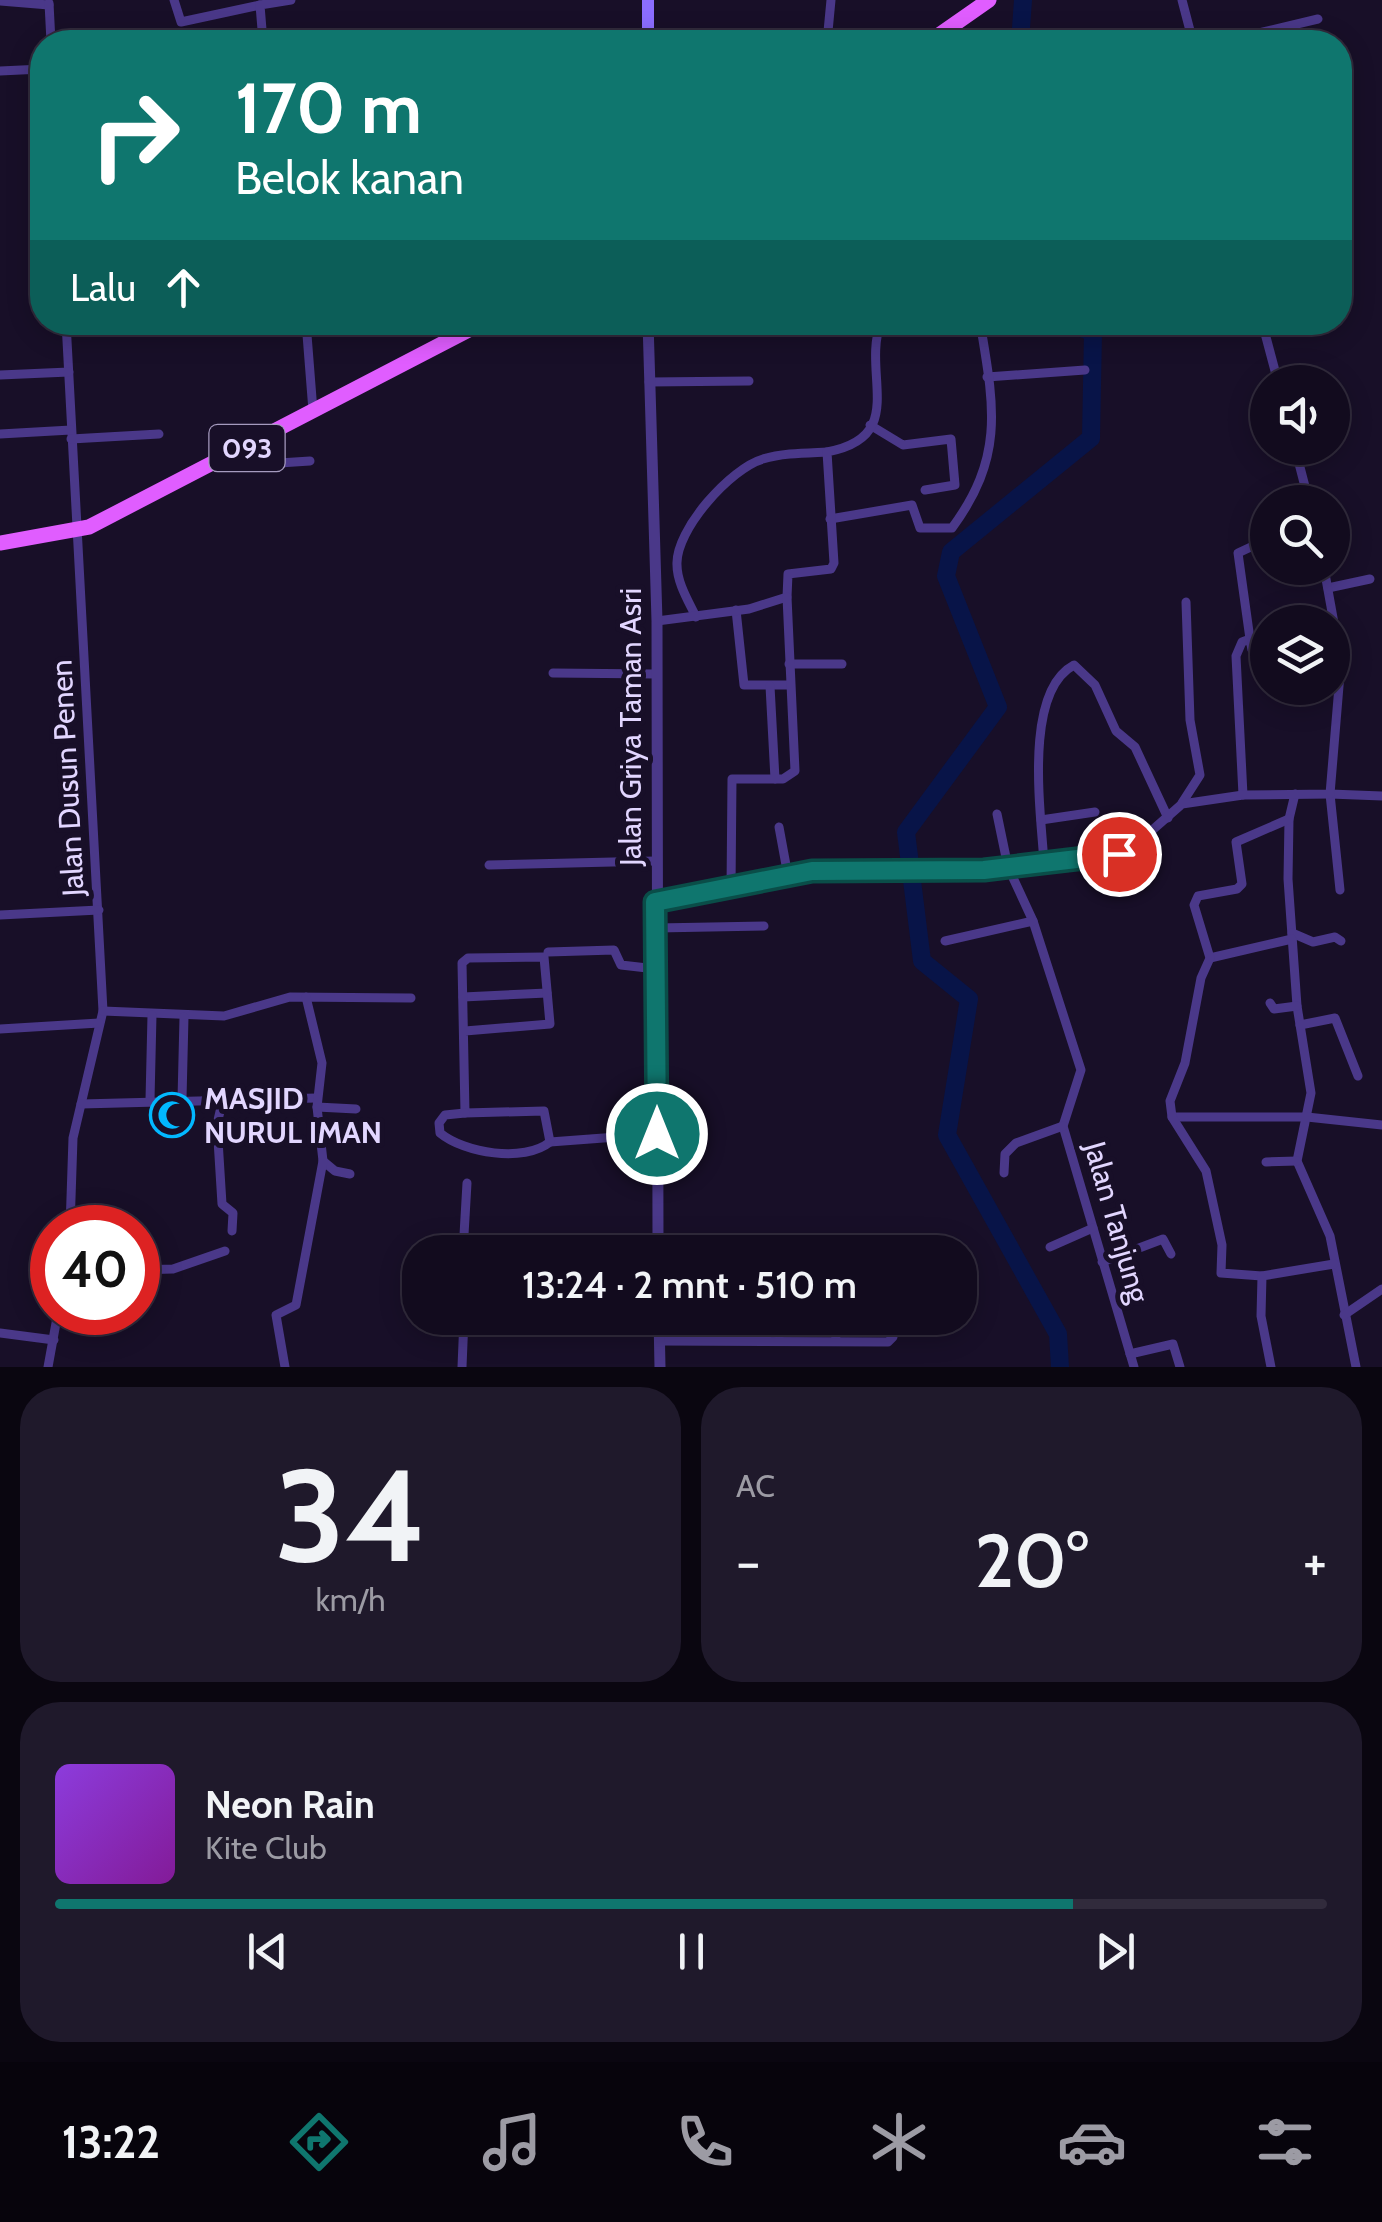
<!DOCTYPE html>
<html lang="id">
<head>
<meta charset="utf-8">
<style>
	:root { --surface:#120b1e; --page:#1f192b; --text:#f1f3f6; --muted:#9c9ba4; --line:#312b3c; --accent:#0f766e }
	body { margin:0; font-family:Cabin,sans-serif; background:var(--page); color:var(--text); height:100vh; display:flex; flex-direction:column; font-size:38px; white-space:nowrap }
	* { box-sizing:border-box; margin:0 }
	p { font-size:32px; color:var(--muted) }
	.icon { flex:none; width:55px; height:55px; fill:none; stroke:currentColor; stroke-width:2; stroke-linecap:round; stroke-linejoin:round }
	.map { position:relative; height:1367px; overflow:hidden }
	.side { display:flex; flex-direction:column; gap:20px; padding:20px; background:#0a0610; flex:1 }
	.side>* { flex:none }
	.top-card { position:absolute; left:30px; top:30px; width:1322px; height:305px; border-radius:40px; box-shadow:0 5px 25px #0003,0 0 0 2px var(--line); background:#0f766e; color:#fff; overflow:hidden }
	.fabs { position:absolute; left:1250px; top:365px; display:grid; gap:20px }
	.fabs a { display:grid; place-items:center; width:100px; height:100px; border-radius:50%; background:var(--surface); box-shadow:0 5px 25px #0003,0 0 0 2px var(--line); font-size:50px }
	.speed { position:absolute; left:30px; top:1205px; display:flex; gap:20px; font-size:50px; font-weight:700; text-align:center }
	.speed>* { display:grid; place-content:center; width:130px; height:130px; border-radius:50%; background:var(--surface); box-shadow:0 5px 25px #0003,0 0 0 2px var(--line); line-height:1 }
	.speed .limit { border:15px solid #d22; background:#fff; color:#111 }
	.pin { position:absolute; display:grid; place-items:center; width:85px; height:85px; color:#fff; margin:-42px; border:5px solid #fff; border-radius:50%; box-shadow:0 2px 10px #0007 }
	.me { position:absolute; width:110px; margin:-55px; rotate:0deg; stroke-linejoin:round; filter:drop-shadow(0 0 8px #0008) }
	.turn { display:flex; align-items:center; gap:35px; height:210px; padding:0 40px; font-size:45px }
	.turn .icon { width:130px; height:130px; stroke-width:2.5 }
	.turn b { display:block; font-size:70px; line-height:85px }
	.then { display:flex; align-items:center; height:95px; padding:0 40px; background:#0003; gap:20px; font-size:38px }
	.big { font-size:75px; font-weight:600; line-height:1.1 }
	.side .widget { flex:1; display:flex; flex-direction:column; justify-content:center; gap:15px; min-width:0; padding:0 35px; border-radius:40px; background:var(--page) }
	.side .dial { align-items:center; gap:0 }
	.dial b { font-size:130px; line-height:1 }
	.song { display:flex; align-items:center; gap:30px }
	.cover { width:120px; height:120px; border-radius:15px; background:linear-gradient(135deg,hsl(270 70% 55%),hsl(290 70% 35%)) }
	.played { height:10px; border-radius:5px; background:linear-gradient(90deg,var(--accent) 80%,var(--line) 80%) }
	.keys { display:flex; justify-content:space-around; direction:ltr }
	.heat { display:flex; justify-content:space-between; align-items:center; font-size:55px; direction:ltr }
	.side .tiles { flex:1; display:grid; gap:20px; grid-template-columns:1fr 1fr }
	.widget:last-child { grid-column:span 2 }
	.trip { position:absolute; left:402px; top:1235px; width:575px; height:100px; border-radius:40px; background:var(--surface); box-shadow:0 5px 25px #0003,0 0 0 2px var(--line); font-weight:600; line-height:100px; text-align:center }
	.tabs { display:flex; height:160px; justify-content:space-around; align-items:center; background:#07040c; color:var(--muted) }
	.tabs .icon { width:70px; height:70px }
	.tabs .selected { color:var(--accent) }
	.tabs b { font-size:45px; color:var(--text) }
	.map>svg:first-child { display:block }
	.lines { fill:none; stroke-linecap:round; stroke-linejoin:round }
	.river { stroke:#081448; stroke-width:18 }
	.minor { stroke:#4a3889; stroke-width:9 }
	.tertiary { stroke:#4a3889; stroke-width:11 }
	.secondary { stroke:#8b6dff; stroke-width:12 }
	.primary { stroke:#e05dff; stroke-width:15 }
	.route-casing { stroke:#0a4d48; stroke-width:25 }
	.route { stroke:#0f766e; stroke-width:18 }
	.labels { text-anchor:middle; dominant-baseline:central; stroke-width:10; stroke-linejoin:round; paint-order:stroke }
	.shield { fill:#180f28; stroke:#a59abe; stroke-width:2.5 }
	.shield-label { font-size:28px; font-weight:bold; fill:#e2d6ff }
	.street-label { font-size:30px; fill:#e2d6ff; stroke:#180f28 }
	.poi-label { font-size:30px; font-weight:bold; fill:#e2d6ff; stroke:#180f28; text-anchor:start }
</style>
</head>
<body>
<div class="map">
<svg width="1382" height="1367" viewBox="0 0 1382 1367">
	<rect width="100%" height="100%" fill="#180f28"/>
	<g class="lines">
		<g class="river">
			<polyline points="1020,42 1023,0"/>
			<polyline points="1060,1367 1058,1334 947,1135 969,999 922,961 906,832 998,707 946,576 951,552 1091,438 1093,332 1063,322"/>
		</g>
		<g class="minor">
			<polyline points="174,0 181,22 260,5"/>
			<polyline points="1182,0 1193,42"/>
			<polyline points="0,1 49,5"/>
			<polyline points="49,3 51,42"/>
			<polyline points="263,42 260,5 291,0"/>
			<polyline points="827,42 831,0"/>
			<polyline points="1122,42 1125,42"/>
			<polyline points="1220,42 1318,19"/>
			<polyline points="0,71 42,69"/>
			<polyline points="1340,92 1344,91"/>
			<polyline points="66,322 103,1011 73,1138 70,1228"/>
			<polyline points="306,322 313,411"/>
			<polyline points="1262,322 1278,382"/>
			<polyline points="0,375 69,372"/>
			<polyline points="987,377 1085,370"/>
			<polyline points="649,382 749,381"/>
			<polyline points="870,425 903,445 951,439 955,485 925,490"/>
			<polyline points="0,434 71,430"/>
			<polyline points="71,439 159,434"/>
			<polyline points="261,441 264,464 310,461"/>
			<polyline points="1295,448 1309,502"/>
			<path d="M830,519L912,505L920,528H952C1005,456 994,406 980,322"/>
			<polyline points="1328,588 1370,579"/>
			<polyline points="736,610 744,685 790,685"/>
			<path d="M696,617C689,602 677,583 677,565C675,530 731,468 763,459C783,453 806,453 827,452"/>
			<path d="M657,621L749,609L787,597L788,574L831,569L834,563L827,452C909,437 861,374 881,322"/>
			<polyline points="1250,639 1238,553 1253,546 1268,556"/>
			<polyline points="789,664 842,664"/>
			<polyline points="553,673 655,674"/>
			<polyline points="770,686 775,779"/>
			<polyline points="1292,688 1293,701"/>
			<polyline points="1295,794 1289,819 1288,879 1297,1006 1311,1093 1297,1161 1330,1236 1356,1367"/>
			<polyline points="1243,795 1236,656 1242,642 1250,639 1252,650 1268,653"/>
			<polyline points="1182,803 1200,775 1190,720 1186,602"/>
			<polyline points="997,814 1008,867 1033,921 1081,1070 1063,1126 1134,1367"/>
			<polyline points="1041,820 1095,812"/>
			<polyline points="779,827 788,876"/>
			<path d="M1044,863C1041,813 1023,692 1074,665L1095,685L1116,731L1135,747L1168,818"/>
			<polyline points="489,865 655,861"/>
			<polyline points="731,889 732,779 783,779 795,771 787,597"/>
			<polyline points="1340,890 1330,794 1382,796"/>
			<polyline points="655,902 812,871 949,871 1083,860 1133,847 1182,804 1243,795 1330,794 1341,662 1324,568"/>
			<polyline points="0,915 99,910"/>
			<polyline points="657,928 764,926"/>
			<polyline points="1292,933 1313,942 1335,937 1341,941"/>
			<polyline points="945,941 1033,921"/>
			<polyline points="548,952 614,950 621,965 656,969"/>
			<polyline points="1210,958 1292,939"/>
			<polyline points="463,997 547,993"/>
			<polyline points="1270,1003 1274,1009 1297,1006"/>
			<polyline points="103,1011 224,1016 290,997 411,998"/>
			<polyline points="1300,1025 1335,1018 1358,1076"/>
			<polyline points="0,1029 99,1023"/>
			<polyline points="465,1031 550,1024 544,957 468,958 462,963 465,1113 544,1111 550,1142 657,1134"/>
			<polyline points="182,1099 184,1017"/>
			<polyline points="223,1099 217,1124 222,1204 233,1213 232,1231"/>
			<polyline points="150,1100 152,1015"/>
			<polyline points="81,1104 317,1098"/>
			<polyline points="317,1107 356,1109"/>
			<path d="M465,1113L445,1115L439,1123L440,1133C464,1153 524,1163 550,1142"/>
			<polyline points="1172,1117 1307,1117 1382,1125"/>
			<polyline points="323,1161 335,1171 350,1174"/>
			<polyline points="1266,1162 1297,1161"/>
			<polyline points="1004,1173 1005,1154 1016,1143 1063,1126"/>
			<polyline points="1050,1247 1093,1228"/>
			<polyline points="463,1252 467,1183"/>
			<polyline points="1102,1262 1163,1239 1171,1254"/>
			<polyline points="138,1270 173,1269 225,1251"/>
			<polyline points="1262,1276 1221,1273 1222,1245 1206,1171 1172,1117 1170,1101 1185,1063 1201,978 1210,958 1194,905 1198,896 1237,889 1242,884 1236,842 1289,819"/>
			<polyline points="1344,1315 1382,1289"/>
			<polyline points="779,1318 779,1340"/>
			<polyline points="835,1318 836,1341"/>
			<polyline points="0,1333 54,1340"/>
			<polyline points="659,1341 888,1342 893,1337 894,1318"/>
			<polyline points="1130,1354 1173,1344 1180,1367"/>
			<polyline points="48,1367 58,1312"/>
			<polyline points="285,1367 276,1315 296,1305 323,1161 317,1107 322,1063 306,997"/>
			<polyline points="462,1367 464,1318"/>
			<polyline points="1271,1367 1261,1316 1262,1276 1334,1264"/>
		</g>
		<g class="tertiary">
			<polyline points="648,322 657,621 658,1252"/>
			<polyline points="659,1318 660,1367"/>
		</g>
		<polyline class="secondary" points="648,42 648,0"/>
		<g class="primary">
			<polyline points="929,42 989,0"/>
			<polyline points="0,543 89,527 484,322"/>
		</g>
	</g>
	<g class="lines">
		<defs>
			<polyline id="route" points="657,1134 655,902 812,871 984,870 1119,854"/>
		</defs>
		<use href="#route" class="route-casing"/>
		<use href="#route" class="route"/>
	</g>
	<defs>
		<symbol id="mosque-ring" viewBox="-11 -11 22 22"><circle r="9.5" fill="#180f28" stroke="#02b8ff" stroke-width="1.5"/><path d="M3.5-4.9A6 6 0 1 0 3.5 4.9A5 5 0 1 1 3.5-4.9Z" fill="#02b8ff"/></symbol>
	</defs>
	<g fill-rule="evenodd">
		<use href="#mosque-ring" x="147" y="1090" width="50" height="50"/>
	</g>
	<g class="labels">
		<rect class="shield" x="209.5" y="425" width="75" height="46" rx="8"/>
		<g class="shield-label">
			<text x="247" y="448">093</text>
		</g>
		<g class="street-label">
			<text transform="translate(630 727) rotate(-90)">Jalan Griya Taman Asri</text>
			<text transform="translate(67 778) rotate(-93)">Jalan Dusun Penen</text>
			<text transform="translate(1117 1222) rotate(74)">Jalan Tanjung</text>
		</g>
		<g class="poi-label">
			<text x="204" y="1098">MASJID<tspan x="204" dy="34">NURUL IMAN</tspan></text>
		</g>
	</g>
</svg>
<div class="fabs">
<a><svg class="icon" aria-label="sound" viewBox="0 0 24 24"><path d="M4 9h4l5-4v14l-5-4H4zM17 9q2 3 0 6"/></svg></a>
<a><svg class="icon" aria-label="search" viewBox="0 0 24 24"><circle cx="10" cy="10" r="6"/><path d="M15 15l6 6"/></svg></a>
<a><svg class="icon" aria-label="layers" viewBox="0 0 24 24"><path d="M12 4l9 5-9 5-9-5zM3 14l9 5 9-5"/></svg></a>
</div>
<div class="speed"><div class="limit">40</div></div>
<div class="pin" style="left:1119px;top:854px;background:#d93025"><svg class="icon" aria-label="arrive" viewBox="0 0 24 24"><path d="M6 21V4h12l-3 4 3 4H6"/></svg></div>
<svg class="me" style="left:657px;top:1134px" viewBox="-20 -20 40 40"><circle r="17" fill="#0f766e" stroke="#fff" stroke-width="3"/><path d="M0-11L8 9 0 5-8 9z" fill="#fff"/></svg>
<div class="trip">13:24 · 2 mnt · 510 m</div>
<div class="top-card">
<div class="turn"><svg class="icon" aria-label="right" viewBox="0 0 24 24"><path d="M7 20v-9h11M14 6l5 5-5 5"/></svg><div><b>170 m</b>Belok kanan</div></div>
<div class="then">Lalu<svg class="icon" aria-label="ahead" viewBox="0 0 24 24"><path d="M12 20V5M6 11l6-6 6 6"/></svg></div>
</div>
</div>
<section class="side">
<div class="tiles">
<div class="widget dial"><b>34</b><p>km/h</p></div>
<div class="widget"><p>AC</p>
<div class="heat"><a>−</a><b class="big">20°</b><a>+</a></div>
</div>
<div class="widget">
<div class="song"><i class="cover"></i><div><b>Neon Rain</b><p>Kite Club</p></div></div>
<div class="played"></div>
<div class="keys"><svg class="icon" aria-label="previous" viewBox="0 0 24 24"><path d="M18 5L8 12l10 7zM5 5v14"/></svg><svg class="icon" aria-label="pause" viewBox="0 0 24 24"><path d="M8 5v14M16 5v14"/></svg><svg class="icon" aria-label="next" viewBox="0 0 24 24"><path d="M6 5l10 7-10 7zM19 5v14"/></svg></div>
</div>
</div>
</section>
<nav class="tabs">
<b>13:22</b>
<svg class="icon selected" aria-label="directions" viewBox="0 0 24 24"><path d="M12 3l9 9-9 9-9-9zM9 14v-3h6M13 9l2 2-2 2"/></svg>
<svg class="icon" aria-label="music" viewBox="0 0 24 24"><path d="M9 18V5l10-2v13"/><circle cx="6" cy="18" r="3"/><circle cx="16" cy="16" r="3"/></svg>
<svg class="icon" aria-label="phone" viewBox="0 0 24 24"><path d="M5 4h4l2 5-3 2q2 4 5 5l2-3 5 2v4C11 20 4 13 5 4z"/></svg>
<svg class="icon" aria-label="climate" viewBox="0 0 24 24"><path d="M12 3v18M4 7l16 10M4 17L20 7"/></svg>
<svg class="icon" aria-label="car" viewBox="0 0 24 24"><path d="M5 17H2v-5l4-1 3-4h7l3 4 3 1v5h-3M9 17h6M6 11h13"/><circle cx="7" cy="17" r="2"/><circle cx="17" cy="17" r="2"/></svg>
<svg class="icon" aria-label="filters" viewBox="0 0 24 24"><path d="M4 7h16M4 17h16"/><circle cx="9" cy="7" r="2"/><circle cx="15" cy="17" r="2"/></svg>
</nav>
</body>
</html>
